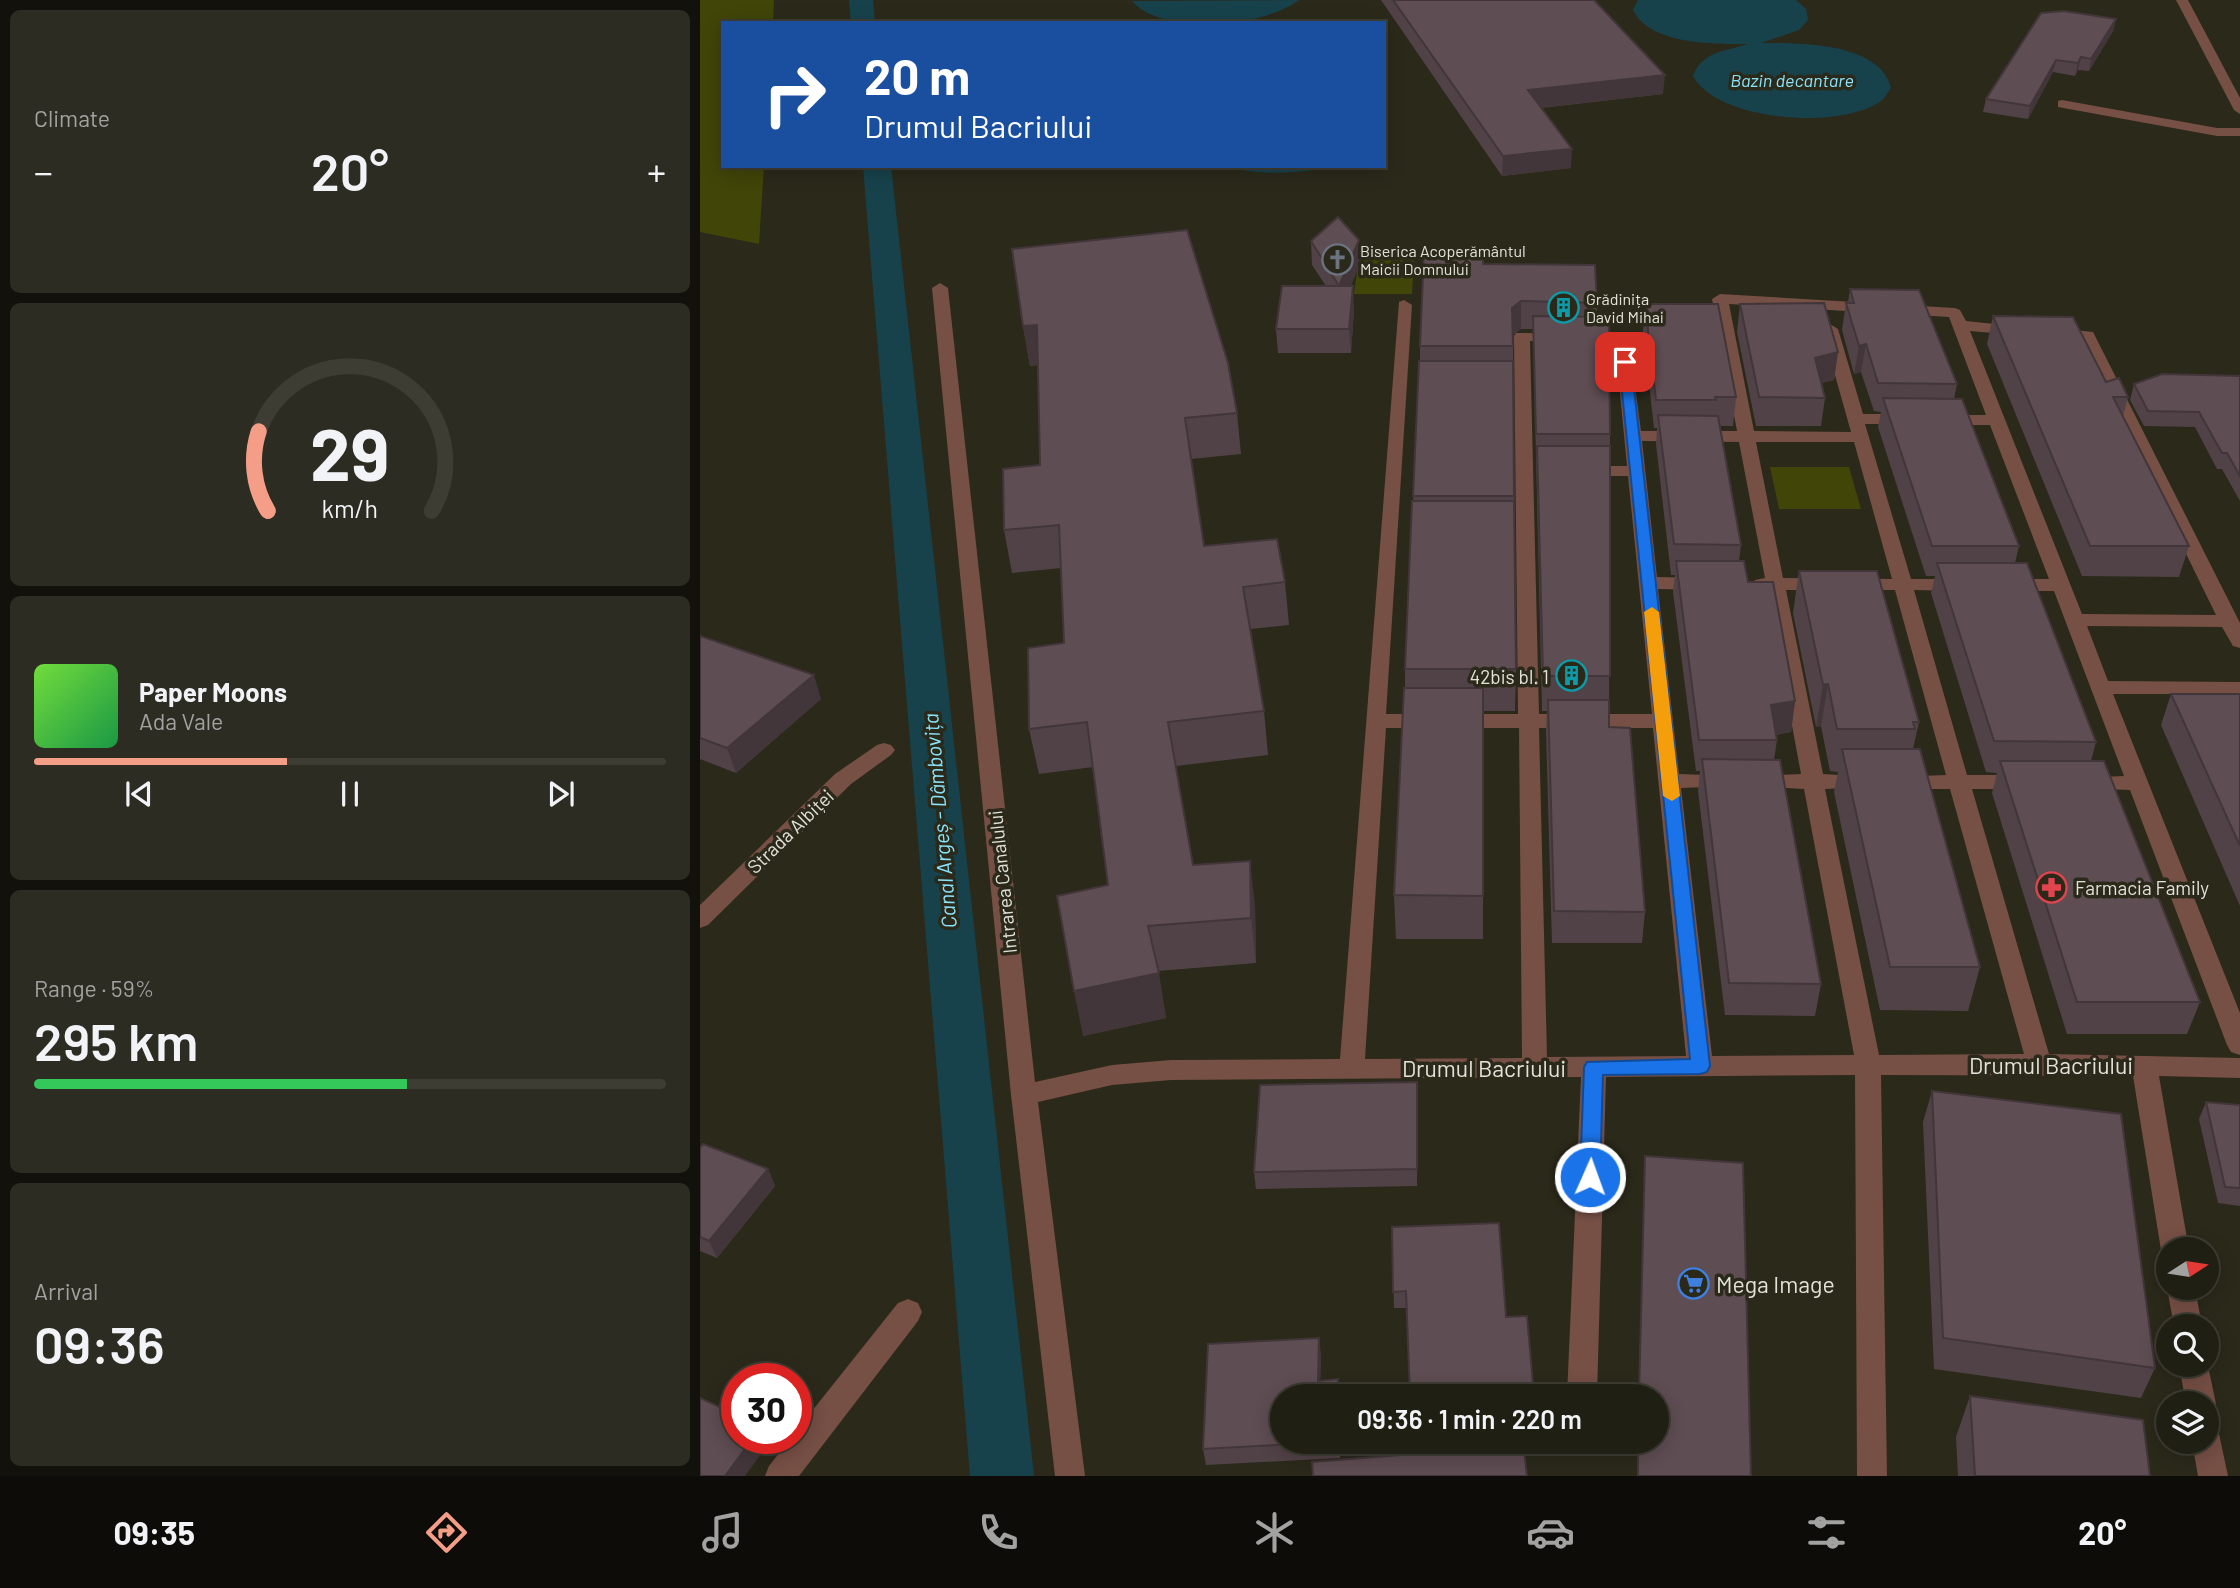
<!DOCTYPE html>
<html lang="en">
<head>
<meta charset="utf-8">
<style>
	:root { --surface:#201f14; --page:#2d2c22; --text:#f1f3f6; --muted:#a2a2a0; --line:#3d3d34; --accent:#f49e87 }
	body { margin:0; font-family:Barlow,sans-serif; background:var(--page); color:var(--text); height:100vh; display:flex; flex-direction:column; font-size:26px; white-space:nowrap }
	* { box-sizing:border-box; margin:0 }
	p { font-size:23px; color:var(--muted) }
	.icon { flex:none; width:38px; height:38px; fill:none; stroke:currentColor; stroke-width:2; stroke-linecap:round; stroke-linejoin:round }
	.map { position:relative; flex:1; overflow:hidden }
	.side { display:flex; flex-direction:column; gap:10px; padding:10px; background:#12110b; width:700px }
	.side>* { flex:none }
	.banner { position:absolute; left:21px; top:21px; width:665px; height:147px; border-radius:0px; box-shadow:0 4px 18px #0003,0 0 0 2px var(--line); background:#1a4fa0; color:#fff; overflow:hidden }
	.needle { width:46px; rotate:78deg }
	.buttons { position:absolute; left:1456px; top:1237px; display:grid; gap:14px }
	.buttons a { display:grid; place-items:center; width:63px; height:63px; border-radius:50%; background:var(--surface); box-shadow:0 4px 18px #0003,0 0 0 2px var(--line); font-size:35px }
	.speed { position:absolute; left:21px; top:1363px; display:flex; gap:14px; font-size:35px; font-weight:700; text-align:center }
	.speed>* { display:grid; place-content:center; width:91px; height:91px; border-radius:50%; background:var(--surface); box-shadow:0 4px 18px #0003,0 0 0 2px var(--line); line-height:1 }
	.speed .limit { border:10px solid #d22; background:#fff; color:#111 }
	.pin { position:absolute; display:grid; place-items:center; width:60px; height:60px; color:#fff; margin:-30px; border-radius:14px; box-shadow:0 4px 10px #0006 }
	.me { position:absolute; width:77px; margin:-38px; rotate:2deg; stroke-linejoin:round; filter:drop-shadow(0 0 5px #0008) }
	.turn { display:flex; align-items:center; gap:24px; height:147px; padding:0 28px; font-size:32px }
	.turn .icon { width:91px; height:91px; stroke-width:2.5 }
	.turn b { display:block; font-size:49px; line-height:60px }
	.big { font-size:52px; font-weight:600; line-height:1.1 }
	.side .widget { flex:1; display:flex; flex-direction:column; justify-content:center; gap:10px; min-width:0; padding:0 24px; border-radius:10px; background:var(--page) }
	.side .dial { align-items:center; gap:0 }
	.dial svg { height:182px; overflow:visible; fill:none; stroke:var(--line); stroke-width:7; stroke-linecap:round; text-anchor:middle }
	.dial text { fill:var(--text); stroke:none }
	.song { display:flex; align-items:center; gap:21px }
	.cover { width:84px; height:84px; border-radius:10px; background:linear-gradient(135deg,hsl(100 70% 55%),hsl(140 70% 35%)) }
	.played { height:7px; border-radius:4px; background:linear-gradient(90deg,var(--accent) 40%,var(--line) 40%) }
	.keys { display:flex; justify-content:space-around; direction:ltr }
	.heat { display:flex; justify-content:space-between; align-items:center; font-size:38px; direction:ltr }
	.charge { height:10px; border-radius:5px; background:linear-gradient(90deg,#34c759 59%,var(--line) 0) }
	.trip { position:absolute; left:570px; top:1384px; width:399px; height:70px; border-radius:35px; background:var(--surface); box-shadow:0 4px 18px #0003,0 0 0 2px var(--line); font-weight:600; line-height:70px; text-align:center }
	.dock { display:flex; height:112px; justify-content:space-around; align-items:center; background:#0d0c08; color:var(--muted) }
	.dock .icon { width:49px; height:49px }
	.dock .selected { color:var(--accent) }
	.dock b { font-size:32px; color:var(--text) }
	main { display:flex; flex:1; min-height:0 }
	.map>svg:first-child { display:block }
	.green { fill:#414508 }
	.water { fill:#17424c }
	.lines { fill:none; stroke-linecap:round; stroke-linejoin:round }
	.canal { fill:#17424c; fill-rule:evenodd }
	.minor { fill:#764f45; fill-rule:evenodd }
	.wall { fill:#514247 }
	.shaded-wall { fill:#42363a }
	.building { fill:#5e4d53; stroke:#42363a; stroke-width:2 }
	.route { fill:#1a73e8; stroke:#114b97; stroke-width:2 }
	.slow { fill:#f59e0b }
	.labels { text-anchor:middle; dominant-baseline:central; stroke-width:7; stroke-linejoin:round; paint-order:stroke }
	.far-poi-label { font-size:16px; fill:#e3e2d9; stroke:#2b291a; text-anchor:start }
	.far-water-label { font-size:18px; font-style:italic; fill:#88e3fa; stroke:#2b291a }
	.poi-label { font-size:19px; fill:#e3e2d9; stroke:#2b291a; text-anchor:end }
	.street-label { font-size:19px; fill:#e3e2d9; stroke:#2b291a }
	.water-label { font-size:21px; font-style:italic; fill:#88e3fa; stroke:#2b291a }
	.near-street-label { font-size:23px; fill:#e3e2d9; stroke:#2b291a }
	.near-poi-label { font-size:23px; fill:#e3e2d9; stroke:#2b291a; text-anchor:start }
</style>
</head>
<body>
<main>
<section class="side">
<div class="widget"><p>Climate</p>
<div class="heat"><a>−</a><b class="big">20°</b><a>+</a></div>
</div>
<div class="widget dial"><svg viewBox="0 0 100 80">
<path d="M14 69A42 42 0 1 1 86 69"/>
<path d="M14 69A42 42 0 0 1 10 34" stroke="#f49e87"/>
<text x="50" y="56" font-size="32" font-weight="700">29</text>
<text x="50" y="72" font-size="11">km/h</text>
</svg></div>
<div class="widget">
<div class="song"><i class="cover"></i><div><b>Paper Moons</b><p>Ada Vale</p></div></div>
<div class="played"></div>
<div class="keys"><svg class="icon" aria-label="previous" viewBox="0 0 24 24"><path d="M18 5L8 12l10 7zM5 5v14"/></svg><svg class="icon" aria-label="pause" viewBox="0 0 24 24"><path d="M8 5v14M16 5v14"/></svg><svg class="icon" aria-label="next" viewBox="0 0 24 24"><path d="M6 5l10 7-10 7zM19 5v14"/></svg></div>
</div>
<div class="widget"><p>Range · 59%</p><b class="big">295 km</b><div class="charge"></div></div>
<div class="widget"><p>Arrival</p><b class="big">09:36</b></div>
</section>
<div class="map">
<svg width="1540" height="1476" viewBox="0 0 1540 1476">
	<rect width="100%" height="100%" fill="#2b291a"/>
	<g class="green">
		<polygon points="0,0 74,0 73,23 23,23 23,166 64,166 59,244 0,232"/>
		<polygon points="660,249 715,249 712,294 654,294"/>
		<polygon points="1070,467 1149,467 1161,509 1079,509"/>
	</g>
	<g class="water">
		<path d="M599,0C564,27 463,37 432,1Z"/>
		<path d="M938,0H1096L1106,9L1108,20L1099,30L1061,43C1098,43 1180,42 1191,88C1188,92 1185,98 1181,101C1141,130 1018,122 993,76C1002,51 1027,51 1048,44C1014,44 950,45 933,10Z"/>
		<path d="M520,166H635C595,175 559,175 520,166Z"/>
	</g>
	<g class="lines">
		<g class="canal">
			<polygon points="149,0 173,0 175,23 151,23"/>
			<polygon points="163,166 191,166 334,1476 270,1476"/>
		</g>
		<g class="minor">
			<polygon points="1476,0 1488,0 1540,98 1540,114 1534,110"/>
			<polygon points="1362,100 1517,128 1540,128 1540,136 1517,136 1358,107 1358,101"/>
			<path d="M240,283L248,288L335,1082L412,1065L471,1060L640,1059L699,302L704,300L712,305L686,714H818L814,336L816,333L928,334L941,431H1037L1012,299L1020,294L1255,308L1260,310L1266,321L1323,327L1325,330L1323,333L1317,335L1270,331L1382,614L1516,615L1381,339L1356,338L1348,333L1356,328L1393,332L1540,623V648L1533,646L1522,627L1387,626L1408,681L1540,682V694H1413L1540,1013V1055L1531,1052L1527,1045L1430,790L1376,788L1373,783L1376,778L1424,776L1354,591H1307L1298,585L1307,579H1349L1290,425H1243L1235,420L1243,415H1286L1249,317L1029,304L1054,431L1151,432L1122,329L1130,324L1138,329L1163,414H1207L1215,419L1207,424H1165L1211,579H1261L1270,585L1261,591L1214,590L1267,775H1324L1332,777L1335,782L1332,787L1324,789H1272L1349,1054L1540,1058V1078L1459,1076L1489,1250H1468V1260L1461,1250L1433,1076L1181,1075L1187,1476H1157L1155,1075L906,1077L897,1396H867L881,1077L471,1080L412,1085L338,1102L385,1476H355L311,1095L232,288ZM830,341L915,342L927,466H883L874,471L883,476H928L952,714H839ZM942,441L1039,442L1065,578L1055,580L1053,584L1055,588L1067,590L1101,774L1050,776L1047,781L1050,786L1104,789L1154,1055L1012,1056L981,788L1034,786L1037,781L1034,776L979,774L958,589L1002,590L1011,584L1002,578L957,577ZM1056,442H1154L1192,579L1083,578ZM1086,590H1195L1246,775L1194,777L1191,782L1194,787L1202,789H1250L1324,1054L1179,1055L1125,789L1171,787L1174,782L1171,777L1123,774ZM686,728H819L822,1058L665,1059ZM839,728H953L986,1056L847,1057Z"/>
			<polygon points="184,743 191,745 195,750 191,755 151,784 8,925 0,928 0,905 135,774 177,745"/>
			<polygon points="1468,1285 1468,1288 1495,1288 1502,1326 1474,1326 1467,1288"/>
			<polygon points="208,1299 218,1303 222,1312 218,1321 99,1476 65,1476 69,1466 91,1438 96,1438 96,1431 198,1303"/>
			<polygon points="1507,1361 1516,1404 1512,1414 1507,1416 1507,1404 1486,1404 1479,1365 1507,1365"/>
			<polygon points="1507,1425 1518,1429 1528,1476 1498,1476 1492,1442 1507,1442"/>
		</g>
	</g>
	<g class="wall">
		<polygon points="681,0 894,0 963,94 841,108 871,168 802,176"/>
		<polygon points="1416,19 1413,31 1389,71 1378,70 1375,76 1353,72 1328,119 1283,112 1286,99"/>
		<polygon points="611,241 660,264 650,286 654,310 651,353 578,353 576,329 626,286 612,265"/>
		<polygon points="783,264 897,303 897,317 910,434 909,727 945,912 942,943 852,943 846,731 847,711 842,711 833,329 821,329 813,335 816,669 815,711 783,711 783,939 696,939 694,895 705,688 705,669 720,361 720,346"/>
		<polygon points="1150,289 1257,384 1254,399 1319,546 1315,563 1396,742 1391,761 1500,1002 1487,1034 1367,1034 1292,793 1297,773 1286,772 1231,593 1235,576 1226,576 1178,427 1181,412 1174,411 1161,372 1154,374 1142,330 1146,303 1148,303"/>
		<polygon points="945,304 1036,397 1033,426 1020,426 1041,545 1039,561 1095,701 1091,732 1076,735 1077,740 1074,760 1121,984 1115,1016 1025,1015 998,791 1000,771 996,771 973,592 975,575 971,575 956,444 957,428 954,428 943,331"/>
		<polygon points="1040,304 1138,352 1134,380 1121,383 1125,398 1121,426 1056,426 1037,332"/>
		<polygon points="1293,316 1406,382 1428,397 1423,416 1489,546 1479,577 1382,576 1287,344"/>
		<polygon points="323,326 537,413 541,454 491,459 504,546 585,582 589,625 550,629 564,711 568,755 476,766 493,865 555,906 556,963 458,971 466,1018 383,1036 408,885 393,767 339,774 329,729 364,643 361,568 312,573 304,530 340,465 338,365 330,366"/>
		<polygon points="1540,376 1540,501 1522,469 1517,469 1495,427 1444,426 1430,400 1434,384"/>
		<polygon points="1099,571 1219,722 1213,749 1280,967 1268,1011 1180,1010 1134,792 1138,772 1130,771 1121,726 1116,727 1093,613"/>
		<polygon points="0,636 121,699 36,773 0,759"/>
		<polygon points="1471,694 1540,694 1540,906 1461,725"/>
		<polygon points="1232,1091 1455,1368 1441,1398 1234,1369 1223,1122"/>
		<polygon points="718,1099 717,1186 556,1189 554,1172"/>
		<polygon points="1506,1102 1540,1105 1540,1206 1518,1203 1499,1119"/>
		<polygon points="0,1148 68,1169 75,1186 17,1258 0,1251"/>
		<polygon points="945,1156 1051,1476 937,1476 938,1442 957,1442 957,1396 939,1396"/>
		<polygon points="692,1227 806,1317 706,1308 694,1308"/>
		<polygon points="621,1354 620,1381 640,1442 640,1458 506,1465 503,1449"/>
		<polygon points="1270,1396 1450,1476 1258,1476 1256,1437"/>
	</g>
	<g class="shaded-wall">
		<polygon points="1416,19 1413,31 1389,71 1391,59"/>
		<polygon points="1381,57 1378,70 1375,76 1378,63"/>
		<polygon points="1356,60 1353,72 1328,119 1330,106"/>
		<polygon points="965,75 963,94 828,109 828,90"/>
		<polygon points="872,149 871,168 802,176 803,156"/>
		<polygon points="659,240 660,264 641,310 639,286"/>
		<polygon points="653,286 654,310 651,353 649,329"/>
		<polygon points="821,301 821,329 811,336 812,308"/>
		<polygon points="337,325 344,364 330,366 323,326"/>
		<polygon points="1166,344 1161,372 1154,374 1159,346"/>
		<polygon points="1138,352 1134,380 1111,386 1115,358"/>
		<polygon points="114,675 121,699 36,773 27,748"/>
		<polygon points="1128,684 1121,726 1116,727 1123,685"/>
		<polygon points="1095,701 1091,732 1066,737 1071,705"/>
		<polygon points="550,861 555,906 556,963 551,918"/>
		<polygon points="459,973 466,1018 383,1036 374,991"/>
		<polygon points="68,1169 75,1186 17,1258 9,1241"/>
		<polygon points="619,1338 621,1354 620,1396 618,1381"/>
		<polygon points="53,1438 69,1438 70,1442 45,1476 25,1476"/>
	</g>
	<g class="building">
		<polygon points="693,0 894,0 965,75 828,90 872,149 803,156"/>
		<polygon points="1364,11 1416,19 1391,59 1381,57 1378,63 1356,60 1330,106 1286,99 1341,13"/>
		<polygon points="638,217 659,240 639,286 653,286 649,329 576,329 582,286 639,286 611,241"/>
		<polygon points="487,230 528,363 537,413 485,418 504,546 577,539 585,582 543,587 564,711 468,722 493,865 550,861 551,918 448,926 459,973 374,991 357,896 408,885 387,722 329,729 328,648 364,643 359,525 304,530 303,469 340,465 337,325 323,326 312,249"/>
		<polygon points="724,252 783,252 783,264 895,265 897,303 821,301 812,308 813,346 720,346"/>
		<polygon points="1150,289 1219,290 1257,384 1178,383 1166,344 1159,346 1146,303 1154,303"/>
		<polygon points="1124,303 1138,352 1115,358 1125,398 1059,397 1040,304"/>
		<polygon points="945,304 1018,304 1036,397 1015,397 1016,400 956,400"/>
		<polygon points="833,316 909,317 910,434 836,434"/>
		<polygon points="1293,316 1373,317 1406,382 1419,378 1428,397 1413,397 1489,546 1390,546"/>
		<polygon points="719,361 813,361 814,496 713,496"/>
		<polygon points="1462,374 1540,376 1540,476 1527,453 1522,453 1499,412 1448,411 1434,384"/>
		<polygon points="1183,398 1262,399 1319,546 1232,546"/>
		<polygon points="958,415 1018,416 1041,545 974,544"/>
		<polygon points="837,446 910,446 910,676 843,676"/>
		<polygon points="712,501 814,501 816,669 705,669"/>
		<polygon points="976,561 1044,561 1048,582 1073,582 1095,701 1071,705 1077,740 999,740"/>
		<polygon points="1237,563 1327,563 1396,742 1294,741"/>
		<polygon points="1099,571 1177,571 1219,722 1213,722 1215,729 1137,729 1128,684 1123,685"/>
		<polygon points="0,636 114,675 27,748 0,738"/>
		<polygon points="704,688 783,688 783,896 694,895"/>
		<polygon points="1471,694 1540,694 1540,846"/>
		<polygon points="848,700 909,700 909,727 930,728 945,912 854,911"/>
		<polygon points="1142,749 1220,749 1280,967 1190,967"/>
		<polygon points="1002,759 1080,760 1121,984 1029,983"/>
		<polygon points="1300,761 1404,761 1500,1002 1377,1002"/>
		<polygon points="717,1082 717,1169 554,1172 560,1085"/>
		<polygon points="1232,1091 1421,1114 1455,1368 1243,1338"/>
		<polygon points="1506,1102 1540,1105 1540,1188 1525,1187"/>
		<polygon points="3,1144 68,1169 9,1241 0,1237 0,1148"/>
		<polygon points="945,1156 1043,1163 1051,1476 938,1476 938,1442 957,1442 957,1396 939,1396"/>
		<polygon points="799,1223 806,1317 827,1316 834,1396 710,1396 706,1291 693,1292 692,1227"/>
		<polygon points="619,1338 618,1381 638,1379 638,1396 583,1396 583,1442 632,1442 503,1449 508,1344"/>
		<polygon points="1270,1396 1443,1420 1450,1476 1275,1476"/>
		<polygon points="0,1398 37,1415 37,1438 53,1438 25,1476 0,1476"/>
		<polygon points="712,1442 823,1442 827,1476 613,1476 612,1462 713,1454"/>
	</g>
	<polygon class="route" points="925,358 931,362 1010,1066 1007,1072 1000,1074 903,1075 900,1177 897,1183 890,1185 883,1183 880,1177 884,1067 887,1062 990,1059 919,362"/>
	<polygon class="slow" points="952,607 959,612 980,796 972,801 963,796 944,612"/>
	<defs>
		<symbol id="church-ring" viewBox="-11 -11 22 22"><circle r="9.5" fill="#2b291a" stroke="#6b7280" stroke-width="1.5"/><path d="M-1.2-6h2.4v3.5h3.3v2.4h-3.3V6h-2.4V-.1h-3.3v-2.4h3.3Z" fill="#6b7280"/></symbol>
		<symbol id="building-ring" viewBox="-11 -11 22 22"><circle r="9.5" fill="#2b291a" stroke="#0f9aa8" stroke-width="1.5"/><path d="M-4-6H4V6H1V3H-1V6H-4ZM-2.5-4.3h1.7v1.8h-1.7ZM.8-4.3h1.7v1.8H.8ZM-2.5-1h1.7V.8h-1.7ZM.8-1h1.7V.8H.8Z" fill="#0f9aa8"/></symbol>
		<symbol id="pharmacy-ring" viewBox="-11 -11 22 22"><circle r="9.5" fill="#2b291a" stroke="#e0444e" stroke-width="1.5"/><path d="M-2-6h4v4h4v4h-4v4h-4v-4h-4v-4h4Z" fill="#e0444e"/></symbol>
		<symbol id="supermarket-ring" viewBox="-11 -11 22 22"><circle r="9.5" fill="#2b291a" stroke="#3f7fe0" stroke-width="1.5"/><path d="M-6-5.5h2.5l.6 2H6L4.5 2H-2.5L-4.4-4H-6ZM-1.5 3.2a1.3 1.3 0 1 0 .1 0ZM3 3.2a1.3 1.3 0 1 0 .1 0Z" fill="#3f7fe0"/></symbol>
	</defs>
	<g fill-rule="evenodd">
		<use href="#church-ring" x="620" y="242" width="35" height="35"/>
		<use href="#building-ring" x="846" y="290" width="35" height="35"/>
		<use href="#building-ring" x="854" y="658" width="35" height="35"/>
		<use href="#pharmacy-ring" x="1334" y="870" width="35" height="35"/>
		<use href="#supermarket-ring" x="976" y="1266" width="35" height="35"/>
	</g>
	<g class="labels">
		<g class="far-poi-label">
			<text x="660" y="250">Biserica Acoperământul<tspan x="660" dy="18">Maicii Domnului</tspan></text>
			<text x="886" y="298">Grădinița<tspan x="886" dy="18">David Mihai</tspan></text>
		</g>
		<g class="far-water-label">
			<text x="1092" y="80">Bazin decantare</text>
		</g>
		<g class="poi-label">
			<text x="849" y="676">42bis bl. 1</text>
			<text x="1375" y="887" text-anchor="start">Farmacia Family</text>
		</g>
		<g class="street-label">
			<text transform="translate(90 831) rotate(-44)">Strada Albiței</text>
			<text transform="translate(302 882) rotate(-96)">Intrarea Canalului</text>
		</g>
		<g class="water-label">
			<text transform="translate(239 821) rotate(-95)">Canal Argeș - Dâmbovița</text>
		</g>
		<g class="near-street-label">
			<text x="1351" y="1065">Drumul Bacriului</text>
			<text x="784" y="1068">Drumul Bacriului</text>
		</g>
		<g class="near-poi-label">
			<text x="1016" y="1284">Mega Image</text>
		</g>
	</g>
</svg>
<div class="buttons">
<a><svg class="needle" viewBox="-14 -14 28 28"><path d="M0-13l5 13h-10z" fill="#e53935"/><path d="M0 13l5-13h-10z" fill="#a2a2a0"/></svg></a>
<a><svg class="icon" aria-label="search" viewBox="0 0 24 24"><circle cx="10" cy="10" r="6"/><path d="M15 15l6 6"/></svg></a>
<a><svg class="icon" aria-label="layers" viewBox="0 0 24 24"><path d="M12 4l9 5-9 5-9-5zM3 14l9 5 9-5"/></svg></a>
</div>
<div class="speed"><div class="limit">30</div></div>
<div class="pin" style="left:925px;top:362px;background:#d93025"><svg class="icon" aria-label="arrive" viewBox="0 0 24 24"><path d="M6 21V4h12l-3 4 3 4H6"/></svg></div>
<svg class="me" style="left:890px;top:1177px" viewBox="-20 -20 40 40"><circle r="17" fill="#1a73e8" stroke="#fff" stroke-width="3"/><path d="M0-11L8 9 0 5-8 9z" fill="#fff"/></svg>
<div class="trip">09:36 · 1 min · 220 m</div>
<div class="banner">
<div class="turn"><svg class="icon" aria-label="right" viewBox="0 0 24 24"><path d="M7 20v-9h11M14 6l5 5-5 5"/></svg><div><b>20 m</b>Drumul Bacriului</div></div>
</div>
</div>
</main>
<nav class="dock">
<b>09:35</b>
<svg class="icon selected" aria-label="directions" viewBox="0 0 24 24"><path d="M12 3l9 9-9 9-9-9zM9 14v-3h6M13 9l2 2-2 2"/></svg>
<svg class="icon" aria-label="music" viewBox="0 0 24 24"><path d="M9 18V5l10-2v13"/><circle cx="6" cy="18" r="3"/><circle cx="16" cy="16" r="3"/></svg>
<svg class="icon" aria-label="phone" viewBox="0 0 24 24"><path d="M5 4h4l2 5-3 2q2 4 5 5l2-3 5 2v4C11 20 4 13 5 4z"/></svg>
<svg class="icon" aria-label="climate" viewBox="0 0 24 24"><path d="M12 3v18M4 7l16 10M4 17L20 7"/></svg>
<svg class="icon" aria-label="car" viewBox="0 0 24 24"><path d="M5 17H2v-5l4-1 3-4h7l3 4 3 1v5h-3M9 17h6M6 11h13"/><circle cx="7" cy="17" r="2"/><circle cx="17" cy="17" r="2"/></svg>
<svg class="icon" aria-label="filters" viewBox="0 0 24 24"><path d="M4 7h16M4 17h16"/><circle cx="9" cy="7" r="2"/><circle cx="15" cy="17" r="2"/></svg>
<b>20°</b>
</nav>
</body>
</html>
